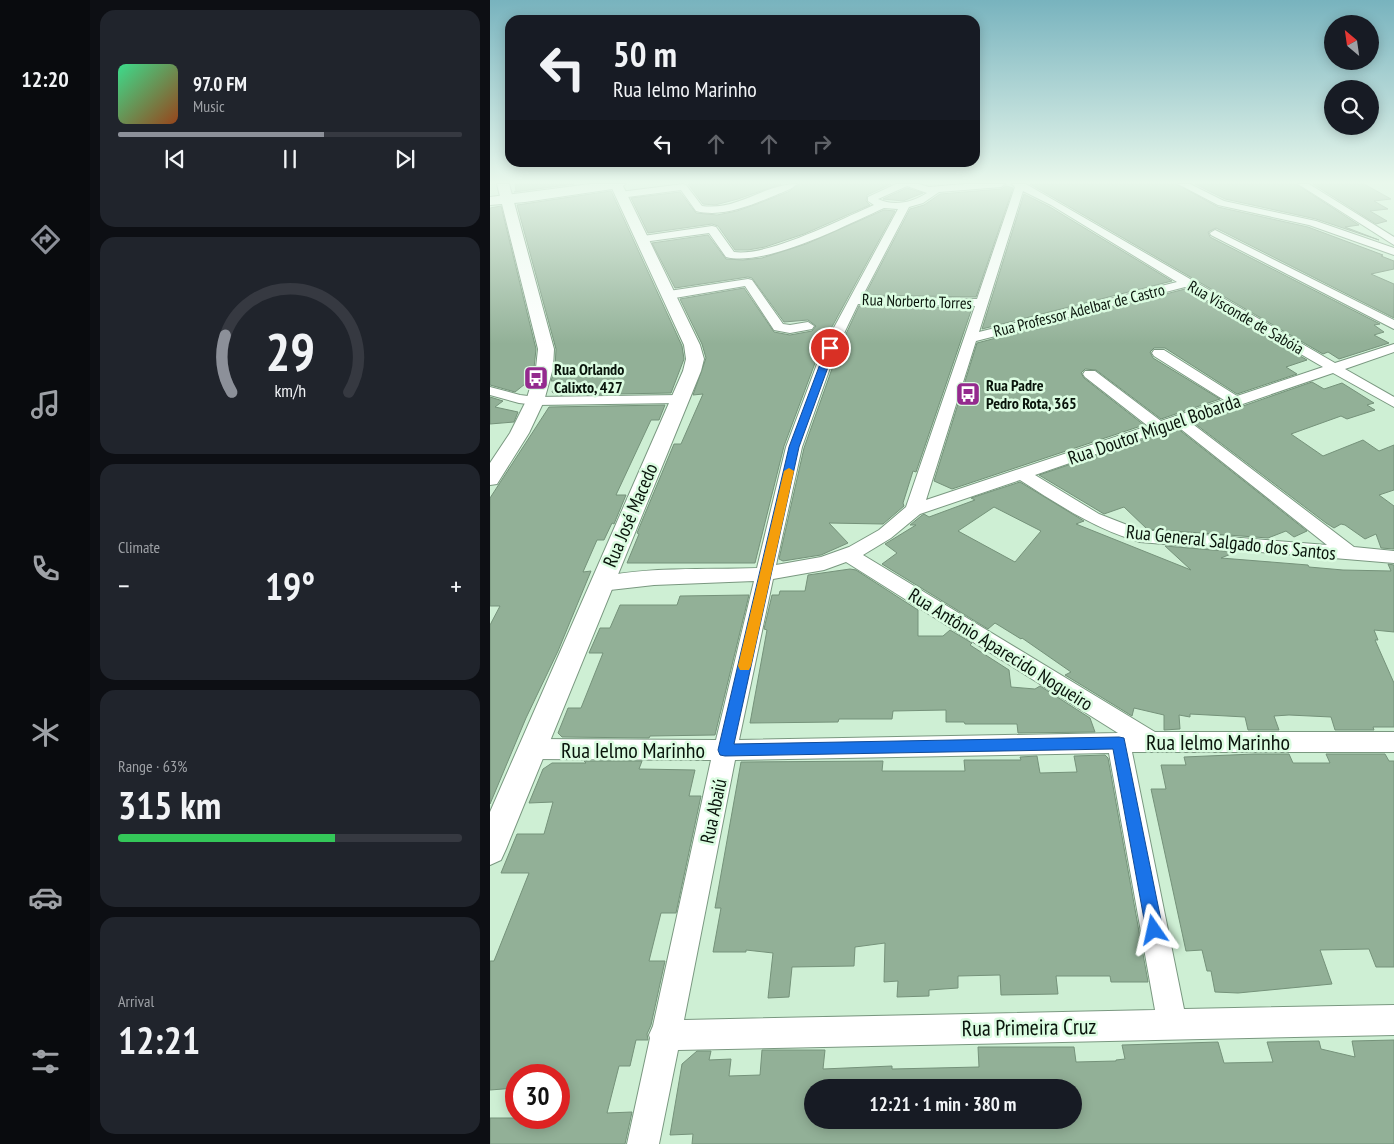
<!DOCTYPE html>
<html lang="en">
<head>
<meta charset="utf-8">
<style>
	:root { --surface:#171b24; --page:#20242c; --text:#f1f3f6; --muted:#9ea1a6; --line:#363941; --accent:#8c9099 }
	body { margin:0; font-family:"PT Sans Narrow",sans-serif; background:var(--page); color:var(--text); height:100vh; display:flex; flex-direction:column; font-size:19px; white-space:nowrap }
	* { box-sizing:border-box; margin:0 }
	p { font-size:16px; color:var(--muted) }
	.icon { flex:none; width:28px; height:28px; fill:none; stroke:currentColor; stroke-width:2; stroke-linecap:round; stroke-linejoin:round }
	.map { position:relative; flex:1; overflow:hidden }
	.drawer { display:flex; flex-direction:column; gap:10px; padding:10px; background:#0d0f14; width:400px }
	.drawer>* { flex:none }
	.top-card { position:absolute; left:15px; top:15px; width:475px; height:152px; border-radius:15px; box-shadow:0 2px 12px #0003; background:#171b24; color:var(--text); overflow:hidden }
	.needle { width:32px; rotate:331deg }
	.tools { position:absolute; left:834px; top:15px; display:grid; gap:10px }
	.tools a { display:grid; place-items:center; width:55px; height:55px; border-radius:50%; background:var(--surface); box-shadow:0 2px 12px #0003; font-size:25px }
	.speed { position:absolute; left:15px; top:1064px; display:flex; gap:10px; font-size:25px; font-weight:700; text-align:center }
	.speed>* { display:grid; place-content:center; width:65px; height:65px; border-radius:50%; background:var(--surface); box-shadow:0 2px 12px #0003; line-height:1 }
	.speed .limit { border:8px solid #d22; background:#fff; color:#111 }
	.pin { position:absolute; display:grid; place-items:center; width:42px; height:42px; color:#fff; margin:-21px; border:2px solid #fff; border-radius:50%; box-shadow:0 1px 5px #0007 }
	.me { position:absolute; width:55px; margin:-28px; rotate:349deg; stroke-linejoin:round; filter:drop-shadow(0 0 4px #0008) }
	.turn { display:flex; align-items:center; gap:18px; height:105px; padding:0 25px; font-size:22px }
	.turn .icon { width:65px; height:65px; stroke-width:2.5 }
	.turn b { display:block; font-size:35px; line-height:42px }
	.lanes { display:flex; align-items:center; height:48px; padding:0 25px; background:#0003; justify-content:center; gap:25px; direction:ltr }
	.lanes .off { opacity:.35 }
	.big { font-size:38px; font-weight:600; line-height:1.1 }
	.drawer .widget { flex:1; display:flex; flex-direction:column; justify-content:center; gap:8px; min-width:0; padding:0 18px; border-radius:15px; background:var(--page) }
	.drawer .dial { align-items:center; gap:0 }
	.dial svg { height:130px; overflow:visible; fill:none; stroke:var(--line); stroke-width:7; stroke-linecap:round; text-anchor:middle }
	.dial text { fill:var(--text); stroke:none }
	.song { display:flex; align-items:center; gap:15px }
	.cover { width:60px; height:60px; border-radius:8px; background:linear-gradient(135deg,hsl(150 70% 55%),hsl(20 70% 35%)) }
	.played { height:5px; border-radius:2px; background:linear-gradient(90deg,var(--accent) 60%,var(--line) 60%) }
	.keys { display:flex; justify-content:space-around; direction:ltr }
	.heat { display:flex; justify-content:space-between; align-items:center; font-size:28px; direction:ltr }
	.charge { height:8px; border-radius:4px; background:linear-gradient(90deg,#34c759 63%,var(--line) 0) }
	.trip { position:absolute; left:314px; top:1079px; width:278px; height:50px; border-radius:25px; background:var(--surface); box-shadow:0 2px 12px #0003; font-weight:600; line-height:50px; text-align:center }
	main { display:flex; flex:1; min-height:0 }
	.tabs { display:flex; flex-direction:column; width:90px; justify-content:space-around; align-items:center; background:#090b0e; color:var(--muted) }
	.tabs .icon { width:35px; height:35px }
	.tabs .current { color:var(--accent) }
	.tabs b { font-size:22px; color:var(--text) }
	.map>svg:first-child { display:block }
	.building { fill:#92b097; stroke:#75927a; fill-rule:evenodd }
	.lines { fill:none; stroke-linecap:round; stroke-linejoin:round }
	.minor-casing { stroke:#7a9880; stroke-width:2 }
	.tertiary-casing { stroke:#7a9880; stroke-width:2 }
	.secondary-casing { stroke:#7a9880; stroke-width:2 }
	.minor { fill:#fff; fill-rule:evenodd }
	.tertiary { fill:#fff; fill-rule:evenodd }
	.secondary { fill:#fff; fill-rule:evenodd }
	.route { fill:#1a73e8; stroke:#114b97 }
	.slow { fill:#f59e0b }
	.labels { text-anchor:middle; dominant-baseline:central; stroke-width:5; stroke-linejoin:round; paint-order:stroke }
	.far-street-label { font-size:16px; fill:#09140b; stroke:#dbfce1 }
	.far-poi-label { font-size:16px; font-weight:bold; fill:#09140b; stroke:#dbfce1; text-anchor:start }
	.street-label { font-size:19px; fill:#09140b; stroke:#dbfce1 }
	.near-street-label { font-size:22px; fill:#09140b; stroke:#dbfce1 }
</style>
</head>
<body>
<main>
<nav class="tabs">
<b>12:20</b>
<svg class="icon current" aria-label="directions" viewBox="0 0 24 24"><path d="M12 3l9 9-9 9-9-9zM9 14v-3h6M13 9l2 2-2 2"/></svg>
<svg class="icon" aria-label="music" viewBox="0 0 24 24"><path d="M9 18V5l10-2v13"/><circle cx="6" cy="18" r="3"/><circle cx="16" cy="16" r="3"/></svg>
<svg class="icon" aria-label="phone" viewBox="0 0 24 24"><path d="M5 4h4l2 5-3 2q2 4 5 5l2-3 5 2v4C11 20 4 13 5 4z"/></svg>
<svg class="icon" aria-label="climate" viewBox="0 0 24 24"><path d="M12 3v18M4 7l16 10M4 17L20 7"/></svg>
<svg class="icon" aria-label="car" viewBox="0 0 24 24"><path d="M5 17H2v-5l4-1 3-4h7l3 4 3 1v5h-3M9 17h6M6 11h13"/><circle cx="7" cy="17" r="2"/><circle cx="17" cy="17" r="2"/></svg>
<svg class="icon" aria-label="filters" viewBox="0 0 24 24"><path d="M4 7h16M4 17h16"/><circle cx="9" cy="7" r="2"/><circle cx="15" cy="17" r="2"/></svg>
</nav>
<section class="drawer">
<div class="widget">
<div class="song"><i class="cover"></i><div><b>97.0 FM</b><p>Music</p></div></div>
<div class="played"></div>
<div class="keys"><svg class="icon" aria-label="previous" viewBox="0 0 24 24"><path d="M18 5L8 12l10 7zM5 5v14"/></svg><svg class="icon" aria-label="pause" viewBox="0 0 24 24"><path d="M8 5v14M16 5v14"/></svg><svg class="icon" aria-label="next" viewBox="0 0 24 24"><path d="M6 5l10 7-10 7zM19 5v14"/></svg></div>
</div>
<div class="widget dial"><svg viewBox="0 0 100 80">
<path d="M14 69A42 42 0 1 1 86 69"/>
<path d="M14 69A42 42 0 0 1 10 34" stroke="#8c9099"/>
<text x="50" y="56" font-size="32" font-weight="700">29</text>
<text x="50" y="72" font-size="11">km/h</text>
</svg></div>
<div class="widget"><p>Climate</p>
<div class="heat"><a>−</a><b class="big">19°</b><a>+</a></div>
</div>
<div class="widget"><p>Range · 63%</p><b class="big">315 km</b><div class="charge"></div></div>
<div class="widget"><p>Arrival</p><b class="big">12:21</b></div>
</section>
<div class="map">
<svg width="904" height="1144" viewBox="0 0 904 1144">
	<rect width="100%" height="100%" fill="#ceefd4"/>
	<g class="building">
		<polygon points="25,184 84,184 24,192 26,191"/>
		<polygon points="198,184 291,184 248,199 225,205 213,204"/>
		<polygon points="309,184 401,184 377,195 376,201 380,205 314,234 275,247 258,250 245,250 228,226 222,224 158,233 141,198 190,192 206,213 227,215 247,211 267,204 298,192"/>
		<polygon points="540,184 686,184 728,207 818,227 893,255 891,256 904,261 904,269 881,274 904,284 904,318 726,228 718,232 720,237 890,324 884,325 894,332 884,335 899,343 849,359 838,352 833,354"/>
		<polygon points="705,184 806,184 869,225 855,227 889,240 826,219 735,199"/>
		<polygon points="823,184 874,184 901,199 884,201 898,209 880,211 897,221 886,224"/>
		<polygon points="516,186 523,188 486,297 375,295 420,209 434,205 450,194 511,189"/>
		<polygon points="417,188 433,193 413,201 393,199"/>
		<polygon points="121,191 192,346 194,359 181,393 67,395 62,392 67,381 61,381 65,368 66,349 27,205"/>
		<polygon points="534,194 560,207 682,281 492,329"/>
		<polygon points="11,206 46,349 44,368 39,384 35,384 25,392 0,385 0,208"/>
		<polygon points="394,210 405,211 331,347 294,446 265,563 137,563 149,534 147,533 184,444 191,444 213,394 203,395 216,358 212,344 190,299 254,288 284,332 300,335 322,331 326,326 318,320 294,322 262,278 258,277 185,288 162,243 218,235 236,259 253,260 272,258 316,244"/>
		<polygon points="695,289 817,360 796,367 807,374 747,394 675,348 664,348 660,352 663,358 730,399 671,419 606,370 595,369 591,373 594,378 654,425 462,489 444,481 487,343"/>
		<polygon points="369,306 482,308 426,472 423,471 413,503 414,506 393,524 339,523 358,543 331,555 293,561 289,559 314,448 349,349"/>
		<polygon points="822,382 834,389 852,383 884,403 877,405 885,410 857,419 851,416 801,434 833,456 873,440 889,451 904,445 904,490 889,495 904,506 904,549 891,548 886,534 875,539 855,525 851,524 844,528 836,523 704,423"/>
		<polygon points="0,397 13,401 5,407 28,412 24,422 0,424"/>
		<polygon points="175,405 169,420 161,420 126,495 136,495 124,524 122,523 114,540 107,540 93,572 101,571 68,651 36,718 0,804 0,625 10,606 0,606 0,498 59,407"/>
		<polygon points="687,428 817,531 804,537 796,531 778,538 657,529 634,507 614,514 549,475"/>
		<path d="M530,482L594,521L586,524L701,570L675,546L746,552L731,558L818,565L819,567L853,570L901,571L898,564L904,565V632L884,630L888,640H885L904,683V727H883L884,730H845L841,717L799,715L784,716L789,730H758L755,717L700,714V717L689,715L690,729L674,730V715L644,708L642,716L575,675L581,672L532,638L531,639L505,623L498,629L392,564L407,553L395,544L426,525H420L431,516L434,514L439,517L485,500L481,498ZM504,507L551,531L525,562L468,531Z"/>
		<polygon points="360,569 366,570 428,610 428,636 453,636 460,630 482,643 480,645 519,670 521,687 545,689 550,686 600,718 605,732 528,733 527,724 475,724 474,722 456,722 456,710 403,711 402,719 349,719 348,722 260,723 277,630 274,629 282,595 289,595 290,591 315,591 318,575"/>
		<polygon points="259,595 225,735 160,736 159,738 72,737 68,733 78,708 91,708 113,653 99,653 110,628 120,628 130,605 187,605 190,596"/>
		<polygon points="764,754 799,754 803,763 840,763 836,754 895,754 899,761 904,761 904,967 886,967 879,949 830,950 842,984 748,993 725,992 721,971 717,971 712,950 696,951 661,789 676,789 671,765 696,765 694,757"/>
		<polygon points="615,755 618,758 658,982 621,982 620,976 566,976 568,994 511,995 510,975 468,976 468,988 439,990 439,996 407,997 408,981 394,982 395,943 365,947 364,966 302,967 299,997 278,998 283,953 256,950 256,952 223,952 231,908 225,908 251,762 393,761 392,771 475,771 474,760 531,760 530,757 547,756 550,773 587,772 584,756"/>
		<polygon points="94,761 152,761 149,769 205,770 199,796 211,796 186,913 171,913 159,961 175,961 161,1025 157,1034 158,1040 146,1040 140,1066 129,1066 117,1113 142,1112 135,1144 0,1144 0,1118 69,1118 69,1075 26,1075 26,1088 0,1090 0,961 4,961 39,873 11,873 27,834 54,834 63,802 39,803 53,769 62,763 96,763"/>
		<path d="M904,1040V1144H202L203,1134L180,1135L192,1064L207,1051H221L219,1060L241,1059L239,1076L270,1075L272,1050H335L333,1069L402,1066V1069L489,1067L488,1047H584L586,1062L626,1061V1060L635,1059L632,1045L728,1042L734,1063L783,1062L777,1042L829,1041L831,1049L865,1057L862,1041ZM322,1088H582V1120H322Z"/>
	</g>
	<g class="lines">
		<defs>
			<g id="minor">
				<path d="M193,184L196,185L212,206C247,211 274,184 307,184C302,189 293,192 286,195C261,205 233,218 206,211L191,190L130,198L125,195L130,192Z"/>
				<path d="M406,184H429L439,187L475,184H515L511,187L449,192L433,203L419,207L372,297L487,299L525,187L522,184H536L845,363L904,344V352L855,369L904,397V407L843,373L700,422L864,547L904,551V563L650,542C605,529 569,505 530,480L430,514L401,538L373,555L665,732H904V752H642L694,1009L904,1005V1035L188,1050L169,1144H137L160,1038L159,1035L163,1026L221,760L42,759L34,756L30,749L34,742L42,739L226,740L264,581L164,585L111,591L104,589L101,584L104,579C150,566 219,570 267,568L296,447L333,348L408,209L394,208C356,225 276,267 236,257L219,233L153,242L148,239L153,236L222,226L226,227L244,252C278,257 351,219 384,205L378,201V197ZM417,186L437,193C423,202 404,207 388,199ZM533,191L561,205L687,282L489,332ZM695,287L833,367L747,396L674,350H664L662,353L664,356L734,400L671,421L605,371H595L593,374L595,377L658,426L436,500L486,341ZM368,304L485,306L416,507L389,530L359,547L331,557L286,565L312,447L347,348ZM687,426L837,545L650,530L609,514L545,475ZM356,562L628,733L249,740L283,579L334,570ZM619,753L665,1010L194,1020L245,760Z"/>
				<polygon points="688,184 700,184 734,201 826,221 904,248 904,255 819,225 728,205"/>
				<polygon points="808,184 819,184 904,237 904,245"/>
				<polygon points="725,230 904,320 904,329 721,235 720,233"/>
				<polygon points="258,279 262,280 293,324 300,325 318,322 324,326 322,329 300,333 284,330 255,286 179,299 173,295 179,291"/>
				<polygon points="0,387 30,395 46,397 190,395 195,396 197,399 195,402 190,403 46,405 29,403 0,395"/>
			</g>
			<g id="tertiary">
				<polygon points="7,184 19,184 64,349 63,368 54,401 39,433 7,484 0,485 0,463 20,433 36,401 46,368 48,349"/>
				<polygon points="120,184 132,184 210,345 214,359 211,371 16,849 11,860 0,865 0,812 193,371 196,359 194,345"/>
			</g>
			<polygon id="secondary" points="100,184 136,184 129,188 35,202 0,205 0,197"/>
		</defs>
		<use href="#minor" class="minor-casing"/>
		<use href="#tertiary" class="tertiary-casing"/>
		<use href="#secondary" class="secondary-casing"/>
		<use href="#minor" class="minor"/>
		<use href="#tertiary" class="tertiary"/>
		<use href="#secondary" class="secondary"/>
	</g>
	<linearGradient id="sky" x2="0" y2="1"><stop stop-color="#78b3be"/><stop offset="0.53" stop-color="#e9f8ec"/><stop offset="1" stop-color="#e9f8ec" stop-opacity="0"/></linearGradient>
	<rect width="904" height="344" fill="url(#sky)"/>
	<polygon class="route" points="340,345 345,348 309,447 244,744 629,737 634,738 673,930 670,936 664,939 658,936 656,930 623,749 235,756 230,755 228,750 299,447 336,348"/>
	<polygon class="slow" points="299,468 304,471 261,666 259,670 250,670 248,666 294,471"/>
	<defs>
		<symbol id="bus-square" viewBox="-11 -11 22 22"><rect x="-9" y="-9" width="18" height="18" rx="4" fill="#942a8e" stroke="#dbfce1"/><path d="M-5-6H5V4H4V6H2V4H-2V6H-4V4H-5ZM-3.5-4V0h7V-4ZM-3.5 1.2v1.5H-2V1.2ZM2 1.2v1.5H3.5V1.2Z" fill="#fff"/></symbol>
	</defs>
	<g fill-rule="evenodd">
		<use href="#bus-square" x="32" y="364" width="28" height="28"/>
		<use href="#bus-square" x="464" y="380" width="28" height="28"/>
	</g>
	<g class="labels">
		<g class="far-street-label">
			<text transform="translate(427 301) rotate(2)">Rua Norberto Torres</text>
			<text transform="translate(589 310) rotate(-14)">Rua Professor Adelbar de Castro</text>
			<text transform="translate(756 317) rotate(30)">Rua Visconde de Sabóia</text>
		</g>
		<g class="far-poi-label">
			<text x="64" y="369">Rua Orlando<tspan x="64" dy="18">Calixto, 427</tspan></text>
			<text x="496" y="385">Rua Padre<tspan x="496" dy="18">Pedro Rota, 365</tspan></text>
		</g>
		<g class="street-label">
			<text transform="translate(664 429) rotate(-19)">Rua Doutor Miguel Bobarda</text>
			<text transform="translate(140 515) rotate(-67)">Rua José Macedo</text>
			<text transform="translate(741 542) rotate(6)">Rua General Salgado dos Santos</text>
			<text transform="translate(511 649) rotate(32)">Rua Antônio Aparecido Nogueiro</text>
			<text transform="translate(223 811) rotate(-78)">Rua Abaiú</text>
		</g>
		<g class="near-street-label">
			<text x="728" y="742">Rua Ielmo Marinho</text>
			<text x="143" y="750">Rua Ielmo Marinho</text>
			<text transform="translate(539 1027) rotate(-1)">Rua Primeira Cruz</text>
		</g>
	</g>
</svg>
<div class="tools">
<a><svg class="needle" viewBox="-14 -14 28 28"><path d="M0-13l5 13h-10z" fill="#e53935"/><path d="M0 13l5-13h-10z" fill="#9ea1a6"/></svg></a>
<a><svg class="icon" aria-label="search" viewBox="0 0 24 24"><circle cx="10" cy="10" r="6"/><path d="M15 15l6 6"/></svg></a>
</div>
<div class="speed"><div class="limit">30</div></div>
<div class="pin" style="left:340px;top:348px;background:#d93025"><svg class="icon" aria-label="arrive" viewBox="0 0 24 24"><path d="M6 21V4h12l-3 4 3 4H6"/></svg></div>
<svg class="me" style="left:664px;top:930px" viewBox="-20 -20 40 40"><path d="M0-17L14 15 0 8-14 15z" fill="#1a73e8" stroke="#fff" stroke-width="4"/></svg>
<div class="trip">12:21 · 1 min · 380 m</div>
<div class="top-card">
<div class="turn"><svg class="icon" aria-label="left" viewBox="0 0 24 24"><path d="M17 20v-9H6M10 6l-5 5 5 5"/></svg><div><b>50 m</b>Rua Ielmo Marinho</div></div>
<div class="lanes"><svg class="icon" aria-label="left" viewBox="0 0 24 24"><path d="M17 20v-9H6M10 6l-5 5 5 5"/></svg><svg class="icon off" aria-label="ahead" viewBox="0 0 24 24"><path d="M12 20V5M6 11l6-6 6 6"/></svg><svg class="icon off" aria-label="ahead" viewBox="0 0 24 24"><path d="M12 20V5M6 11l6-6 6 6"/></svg><svg class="icon off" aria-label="right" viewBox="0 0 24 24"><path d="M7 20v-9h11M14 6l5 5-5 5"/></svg></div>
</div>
</div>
</main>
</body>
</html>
